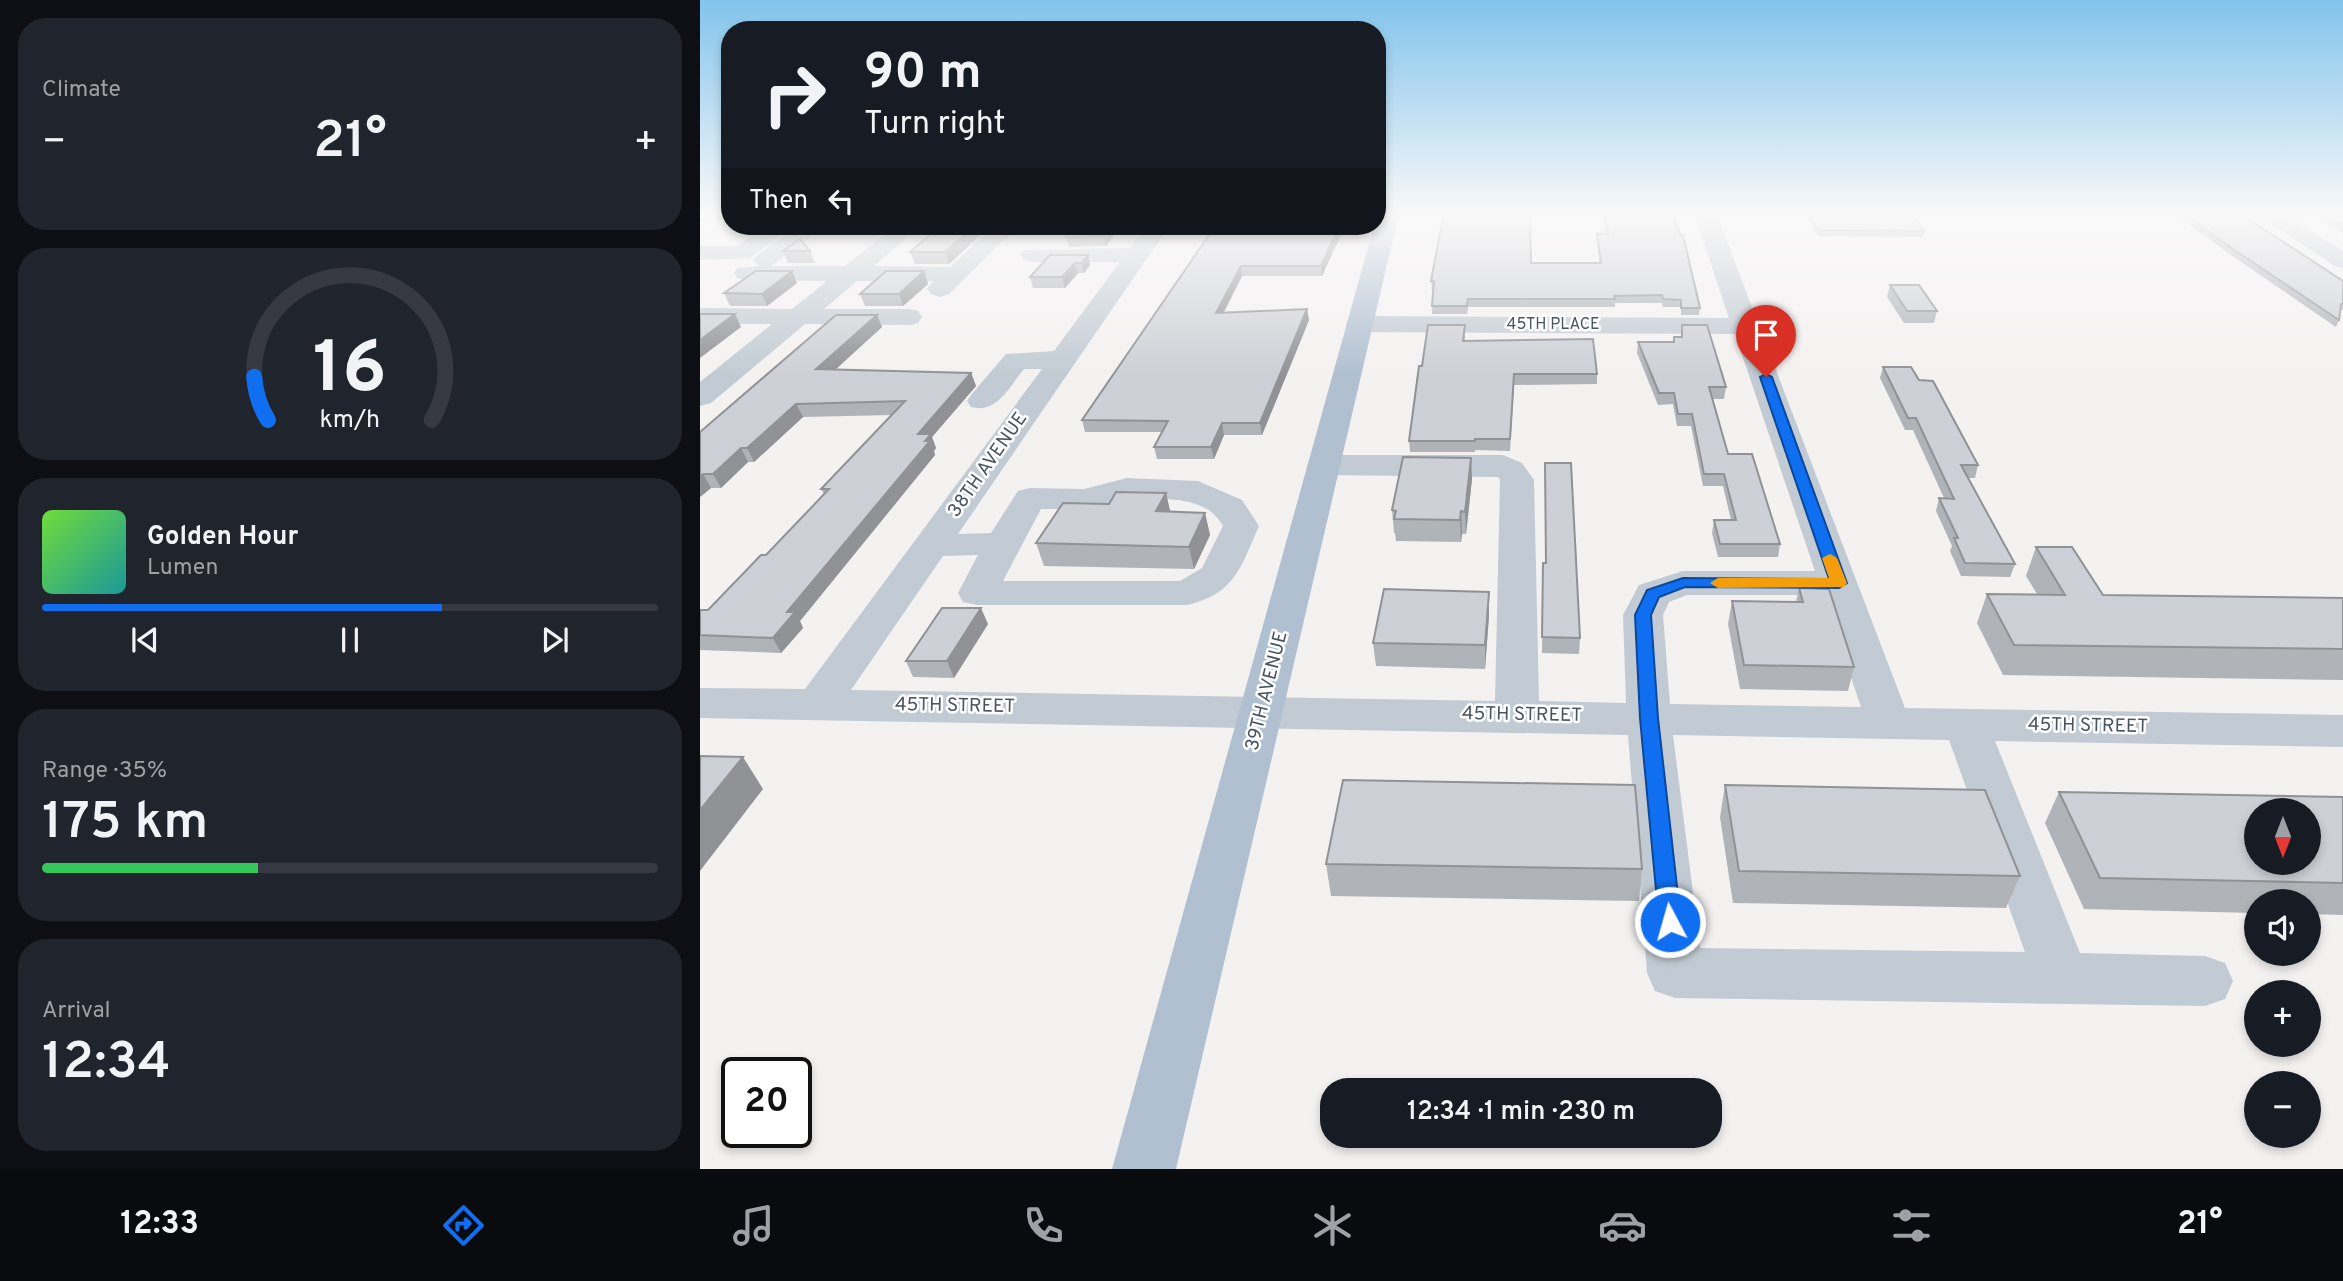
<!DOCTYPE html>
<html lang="en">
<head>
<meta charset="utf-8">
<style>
	:root { --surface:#171b24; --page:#20242c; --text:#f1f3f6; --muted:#9ea1a6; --line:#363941; --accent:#0f6ff0 }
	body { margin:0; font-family:Overpass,sans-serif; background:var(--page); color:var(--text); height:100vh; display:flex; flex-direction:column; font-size:26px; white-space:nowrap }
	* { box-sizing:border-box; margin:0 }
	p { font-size:23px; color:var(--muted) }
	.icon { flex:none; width:38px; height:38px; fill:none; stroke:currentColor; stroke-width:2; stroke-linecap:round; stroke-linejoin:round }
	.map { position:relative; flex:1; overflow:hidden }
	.drawer { display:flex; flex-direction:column; gap:18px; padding:18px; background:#0d0f14; width:700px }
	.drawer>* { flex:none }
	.hud { position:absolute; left:21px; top:21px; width:665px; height:214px; border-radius:28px; box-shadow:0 4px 10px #0003; background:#171b24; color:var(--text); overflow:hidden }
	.needle { width:46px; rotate:180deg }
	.buttons { position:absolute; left:1544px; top:798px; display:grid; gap:14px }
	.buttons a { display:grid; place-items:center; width:77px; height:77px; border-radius:50%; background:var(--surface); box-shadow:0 4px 10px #0003; font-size:35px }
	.speed { position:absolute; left:21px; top:1057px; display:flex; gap:14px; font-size:35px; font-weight:700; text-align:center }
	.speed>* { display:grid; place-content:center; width:91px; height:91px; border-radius:50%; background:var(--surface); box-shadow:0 4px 10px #0003; line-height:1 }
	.speed .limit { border:4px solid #111; border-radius:10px; background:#fff; color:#111 }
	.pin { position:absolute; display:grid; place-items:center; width:60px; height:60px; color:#fff; margin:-72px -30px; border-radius:50% 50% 50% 0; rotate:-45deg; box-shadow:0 0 7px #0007 }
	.pin .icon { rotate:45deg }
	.me { position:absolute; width:77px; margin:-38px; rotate:354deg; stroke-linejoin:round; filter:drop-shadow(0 0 5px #0008) }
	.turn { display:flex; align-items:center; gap:24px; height:147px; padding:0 28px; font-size:32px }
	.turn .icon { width:91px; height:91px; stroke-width:2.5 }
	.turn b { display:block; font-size:49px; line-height:60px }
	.then { display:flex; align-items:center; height:66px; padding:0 28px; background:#0003; gap:14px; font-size:26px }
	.big { font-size:52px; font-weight:600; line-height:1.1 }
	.drawer .card { flex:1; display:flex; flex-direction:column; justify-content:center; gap:10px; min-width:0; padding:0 24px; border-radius:28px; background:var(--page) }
	.drawer .dial { align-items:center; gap:0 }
	.dial svg { height:182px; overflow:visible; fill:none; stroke:var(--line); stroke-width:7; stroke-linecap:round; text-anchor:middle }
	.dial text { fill:var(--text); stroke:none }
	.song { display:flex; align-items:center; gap:21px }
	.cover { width:84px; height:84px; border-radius:10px; background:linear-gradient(135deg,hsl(100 70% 55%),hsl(180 70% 35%)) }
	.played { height:7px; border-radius:4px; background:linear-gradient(90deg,var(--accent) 65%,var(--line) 65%) }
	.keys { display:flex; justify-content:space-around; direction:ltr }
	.heat { display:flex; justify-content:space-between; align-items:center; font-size:38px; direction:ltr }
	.charge { height:10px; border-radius:5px; background:linear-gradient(90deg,#34c759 35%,var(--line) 0) }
	.trip { position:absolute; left:620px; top:1078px; width:402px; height:70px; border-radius:28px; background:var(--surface); box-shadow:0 4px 10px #0003; font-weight:600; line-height:70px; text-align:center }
	.tab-bar { display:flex; height:112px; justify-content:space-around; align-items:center; background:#090b0e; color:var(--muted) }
	.tab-bar .icon { width:49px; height:49px }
	.tab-bar .current { color:var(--accent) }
	.tab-bar b { font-size:32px; color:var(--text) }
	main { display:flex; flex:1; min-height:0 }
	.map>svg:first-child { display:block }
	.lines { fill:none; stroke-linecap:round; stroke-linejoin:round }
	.minor { fill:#c2cbd3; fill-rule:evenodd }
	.major { fill:#b0c0d1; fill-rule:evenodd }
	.wall { fill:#b0b3b8 }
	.shaded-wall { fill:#909296 }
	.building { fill:#cdd0d6; stroke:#909296; stroke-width:2; fill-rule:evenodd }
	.route { fill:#0f6ff0; stroke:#0a489c; stroke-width:2 }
	.slow { fill:#f59e0b }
	.labels { text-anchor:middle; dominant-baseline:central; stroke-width:5; stroke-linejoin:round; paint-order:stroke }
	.far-street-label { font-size:16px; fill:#485460; stroke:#fff }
	.street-label { font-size:19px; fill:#485460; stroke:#fff }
</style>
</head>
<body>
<main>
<section class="drawer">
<div class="card"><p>Climate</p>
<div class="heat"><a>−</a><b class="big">21°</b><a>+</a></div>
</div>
<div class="card dial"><svg viewBox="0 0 100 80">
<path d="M14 69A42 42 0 1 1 86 69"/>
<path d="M14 69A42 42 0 0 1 8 50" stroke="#0f6ff0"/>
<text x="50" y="56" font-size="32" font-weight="700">16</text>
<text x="50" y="72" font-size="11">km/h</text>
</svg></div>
<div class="card">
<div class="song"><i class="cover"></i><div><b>Golden Hour</b><p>Lumen</p></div></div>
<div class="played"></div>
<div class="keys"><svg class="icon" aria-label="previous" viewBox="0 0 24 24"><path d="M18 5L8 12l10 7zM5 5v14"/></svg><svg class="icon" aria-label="pause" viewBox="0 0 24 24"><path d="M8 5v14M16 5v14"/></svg><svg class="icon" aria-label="next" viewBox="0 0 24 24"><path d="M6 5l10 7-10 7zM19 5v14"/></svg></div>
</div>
<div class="card"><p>Range · 35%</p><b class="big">175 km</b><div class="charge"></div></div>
<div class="card"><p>Arrival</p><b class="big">12:34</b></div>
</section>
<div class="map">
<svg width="1643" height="1169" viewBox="0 0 1643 1169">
	<rect width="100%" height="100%" fill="#f4f1f1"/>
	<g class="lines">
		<g class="minor">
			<polygon points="0,213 14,213 8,220 0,222"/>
			<path d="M994,213H1016L1205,708L1643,715V747L1295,741L1380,953L1505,956L1525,963L1533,981L1525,999L1505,1006L975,998L955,991L947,973L928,735L0,718V688L105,689L342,369H324C309,387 297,414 271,407L267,401L271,395L306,354L354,351L420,262H332L324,260L320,255L324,250L430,248L447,226H469L258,534L291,533L318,491L330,488L384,489L427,478L498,481L542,500L559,526C541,566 536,593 488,605H277L263,602L258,593L278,555L243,556L151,690L795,701L800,480L798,477L624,475L612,472L607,465L612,458L624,455H803L822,463L834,480L839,701L926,703L923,615L939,585L983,571H1115L1035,334L659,332L650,330L646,324L650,318L659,316L1029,318ZM427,498C460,500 505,493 523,526L502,568L480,581H303L341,509H384ZM987,595H1123L1161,707L970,704L963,615L969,602ZM973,735L1249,740L1325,952L1000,948Z"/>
			<polygon points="1555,213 1581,213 1643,251 1643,268 1635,266"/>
			<polygon points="67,226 93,226 50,258 0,260 0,246 37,246"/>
			<polygon points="99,226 125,226 71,266 145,266 195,226 220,226 174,266 250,267 294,226 318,226 249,294 240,297 231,294 227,289 234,281 157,281 124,309 209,309 218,311 222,317 218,323 209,325 105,324 11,403 0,406 0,382 72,324 0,324 0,308 92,309 127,281 46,280 37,278 34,273 37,268 59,266 53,260 57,255"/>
		</g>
		<polygon class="major" points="677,213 699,213 476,1169 412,1169 674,226 677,226"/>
	</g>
	<g class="wall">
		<polygon points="903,213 973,213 1000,308 999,315 981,315 981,307 963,307 962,303 915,303 915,307 768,307 767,314 732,314 733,289 732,289 731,281 831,263 900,263 897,241 897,234 906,234"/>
		<polygon points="1105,213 1213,213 1224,231 1223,237 1121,236 1116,234"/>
		<polygon points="1473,213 1539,213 1643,281 1643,310 1640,310 1639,320 1636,327 1531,255"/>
		<polygon points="1610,213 1643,213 1643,233"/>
		<polygon points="240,226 290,226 249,264 215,264 210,252"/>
		<polygon points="376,226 421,226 406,246 369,247 366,237"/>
		<polygon points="508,226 645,226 622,276 542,276 523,313 607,309 609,320 562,435 524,435 514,459 457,459 454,447 462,432 385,432 382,420 508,237 506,228"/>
		<polygon points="83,251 110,251 115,263 88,263"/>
		<polygon points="388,255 390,265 384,273 378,273 365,288 333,288 330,277"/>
		<polygon points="224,271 228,284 203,306 165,306 160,294"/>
		<polygon points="97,283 67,306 30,306 24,293"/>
		<polygon points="1190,285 1237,311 1234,323 1204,323 1187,297"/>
		<polygon points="177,315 182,327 135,369 271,373 276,386 232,437 236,448 234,451 235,455 100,621 103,628 81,653 0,650 0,610 8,610 66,555 124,494 121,489 192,415 103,417 54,462 48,462 21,488 11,488 0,497 0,432"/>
		<polygon points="982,325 1026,387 1024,399 1012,399 1028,454 1080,544 1078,557 1018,557 1012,533 1014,520 1031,520 1023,486 1003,486 991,426 977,426 973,404 958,405 937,353 938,342 973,342 974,337 981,337"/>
		<polygon points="765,335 765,341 897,374 897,384 814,385 810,451 775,450 775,452 710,452 709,441 722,366"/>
		<polygon points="1183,367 1219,380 1278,465 1275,478 1268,478 1315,564 1310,577 1261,576 1250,551 1252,546 1236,511 1239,498 1244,498 1213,430 1205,430 1180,378"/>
		<polygon points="771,458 772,479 766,534 762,534 761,542 696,541 695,533 694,533 692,510"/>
		<polygon points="466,493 470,512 505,513 510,535 494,569 344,566 336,543 409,504"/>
		<polygon points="1336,547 1403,595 1643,598 1643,680 1303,675 1277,623 1287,594 1337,594 1326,576"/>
		<polygon points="843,563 880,638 879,654 842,653"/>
		<polygon points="1099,588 1154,667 1148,691 1040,689 1028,624 1032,601 1096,602"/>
		<polygon points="789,615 785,669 676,666 673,643"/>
		<polygon points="288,624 254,678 213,677 206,661"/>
		<polygon points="1025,785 1320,876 1306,908 1033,903 1020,817"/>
		<polygon points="1359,792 1643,797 1643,915 1608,914 1608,901 1556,901 1556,913 1384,909 1345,823"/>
		<polygon points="626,864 942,869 939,901 631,896"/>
	</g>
	<g class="shaded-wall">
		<polygon points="274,226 290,226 249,264 245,252"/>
		<polygon points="410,226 421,226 406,246 403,236"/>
		<polygon points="639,226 645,226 622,276 621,266"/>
		<polygon points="388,255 390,265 384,273 381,263"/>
		<polygon points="375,263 378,273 365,288 362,277"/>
		<polygon points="541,266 542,276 518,324 516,313"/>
		<polygon points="92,271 97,283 67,306 62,294"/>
		<polygon points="224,271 228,284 203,306 199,294"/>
		<polygon points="607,309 609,320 562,435 560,423"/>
		<polygon points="35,314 41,327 0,358 0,340"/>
		<polygon points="177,315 182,327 122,382 116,369"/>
		<polygon points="271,373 276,386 232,437 236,448 234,451 235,455 100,621 103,628 81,653 73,638 87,612 218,434"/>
		<polygon points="96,404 103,417 54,462 47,448"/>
		<polygon points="522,423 524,435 514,459 511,447"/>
		<polygon points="41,448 48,462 21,488 13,474"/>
		<polygon points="771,458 772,479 766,534 765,512"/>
		<polygon points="3,474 11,488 0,497 0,477"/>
		<polygon points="466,493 471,515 456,511"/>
		<polygon points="761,511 762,534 761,542 760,520"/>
		<polygon points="505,513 510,535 494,569 489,547"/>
		<polygon points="789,592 789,615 785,669 785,645"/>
		<polygon points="281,608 288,624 254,678 247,661"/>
		<polygon points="43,757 63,789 0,871 0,810"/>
	</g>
	<g class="building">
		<polygon points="744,213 830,213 831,263 901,263 897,234 908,234 904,213 973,213 980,235 983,235 1000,308 981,308 981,300 963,299 962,295 914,296 915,299 768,299 767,306 732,306 734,281 731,281"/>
		<polygon points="1108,213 1213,213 1224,231 1122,230 1117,228"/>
		<polygon points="1483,213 1539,213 1643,281 1643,304 1641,304 1639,320 1533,249"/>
		<polygon points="1622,213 1643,213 1643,225"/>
		<polygon points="240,226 274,226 245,252 210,252"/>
		<polygon points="376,226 410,226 403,236 366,237"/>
		<polygon points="508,226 639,226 621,266 541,266 516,313 607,309 560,423 522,423 511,447 454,447 468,421 382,420 507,238 513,228 506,228"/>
		<polygon points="100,239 110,251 83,251"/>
		<polygon points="350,255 388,255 381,263 375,263 362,277 330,277"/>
		<polygon points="56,271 92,271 62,294 24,293"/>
		<polygon points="186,271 224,271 199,294 160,294"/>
		<polygon points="1190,285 1219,285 1237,311 1207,311"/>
		<polygon points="0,314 35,314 0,340"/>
		<polygon points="136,315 177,315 116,369 271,373 218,434 231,434 225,441 230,441 87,612 95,612 73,638 0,635 0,610 8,610 61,555 66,555 129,489 121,489 205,401 96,404 47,448 41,448 13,474 3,474 0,477 0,432"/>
		<polygon points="728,325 765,325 763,341 893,339 897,374 814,374 810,439 775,439 775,441 709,441 719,366 722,366"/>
		<polygon points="982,325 1007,325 1026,387 1009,387 1028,454 1052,454 1080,544 1020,544 1014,520 1036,520 1024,474 1004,474 992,414 978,414 974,393 959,393 938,342 974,342 974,337 982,337"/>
		<polygon points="1183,367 1211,367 1219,380 1233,381 1278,465 1261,465 1315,564 1265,563 1254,538 1258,538 1239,498 1254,499 1216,418 1208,418"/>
		<polygon points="703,457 771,458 765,512 761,511 760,520 694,519 696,511 692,510"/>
		<polygon points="845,463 871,463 880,638 842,637 843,563 846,563"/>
		<polygon points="416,492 466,493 456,511 505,513 489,547 336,543 363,503 409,504"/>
		<polygon points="1336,547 1372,547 1403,595 1643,598 1643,649 1314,645 1287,594 1365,595"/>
		<polygon points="1099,588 1129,589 1154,667 1044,665 1032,601 1103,602"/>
		<polygon points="684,589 789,592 785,645 673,643"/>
		<polygon points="242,608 281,608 247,661 206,661"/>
		<polygon points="0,756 43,757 0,810"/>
		<polygon points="643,780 935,785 942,869 626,864"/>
		<polygon points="1025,785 1285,790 1320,876 1039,871"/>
		<path d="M1359,792L1643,797V883L1400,878ZM1556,810H1608V863H1556Z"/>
	</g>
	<linearGradient id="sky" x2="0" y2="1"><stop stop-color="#82c4ec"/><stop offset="0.57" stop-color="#faf9f9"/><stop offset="1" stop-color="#faf9f9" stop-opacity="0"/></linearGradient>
	<rect width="1643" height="376" fill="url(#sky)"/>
	<polygon class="route" points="1066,374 1072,377 1147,583 1139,588 985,587 959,597 951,615 958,718 981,922 978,928 970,931 962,928 959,922 940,718 935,615 947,590 983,578 1129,579 1060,377"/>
	<polygon class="slow" points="1130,554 1137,558 1147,583 1144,587 1018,588 1010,583 1018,578 1129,578 1122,558"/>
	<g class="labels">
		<g class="far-street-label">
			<text x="853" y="325">45TH PLACE</text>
		</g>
		<g class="street-label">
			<text transform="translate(288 465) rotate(-55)">38TH AVENUE</text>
			<text transform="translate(567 691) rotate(-76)">39TH AVENUE</text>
			<text transform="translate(255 706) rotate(1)">45TH STREET</text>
			<text transform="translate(822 715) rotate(1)">45TH STREET</text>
			<text transform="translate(1388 726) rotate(1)">45TH STREET</text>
		</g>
	</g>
</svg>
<div class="buttons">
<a><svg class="needle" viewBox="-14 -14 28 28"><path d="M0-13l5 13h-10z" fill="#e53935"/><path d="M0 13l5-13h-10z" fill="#9ea1a6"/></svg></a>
<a><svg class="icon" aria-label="sound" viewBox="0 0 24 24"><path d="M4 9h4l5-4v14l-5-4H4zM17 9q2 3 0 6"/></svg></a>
<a>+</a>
<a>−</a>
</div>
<div class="speed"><div class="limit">20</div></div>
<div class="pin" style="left:1066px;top:377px;background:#d93025"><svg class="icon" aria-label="arrive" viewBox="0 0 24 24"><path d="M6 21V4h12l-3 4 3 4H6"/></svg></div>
<svg class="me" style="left:970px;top:922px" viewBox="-20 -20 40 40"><circle r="17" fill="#0f6ff0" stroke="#fff" stroke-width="3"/><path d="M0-11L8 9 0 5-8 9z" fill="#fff"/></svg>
<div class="trip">12:34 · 1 min · 230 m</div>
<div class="hud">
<div class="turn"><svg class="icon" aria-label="right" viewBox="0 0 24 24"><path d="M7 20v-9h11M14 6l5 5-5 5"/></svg><div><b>90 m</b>Turn right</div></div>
<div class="then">Then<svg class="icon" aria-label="left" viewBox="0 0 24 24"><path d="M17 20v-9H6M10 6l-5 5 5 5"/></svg></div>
</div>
</div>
</main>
<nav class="tab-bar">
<b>12:33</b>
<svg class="icon current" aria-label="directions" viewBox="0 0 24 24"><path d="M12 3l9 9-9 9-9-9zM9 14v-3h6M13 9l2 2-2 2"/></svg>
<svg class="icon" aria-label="music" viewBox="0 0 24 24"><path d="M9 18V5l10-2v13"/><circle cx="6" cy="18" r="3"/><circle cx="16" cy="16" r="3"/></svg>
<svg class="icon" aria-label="phone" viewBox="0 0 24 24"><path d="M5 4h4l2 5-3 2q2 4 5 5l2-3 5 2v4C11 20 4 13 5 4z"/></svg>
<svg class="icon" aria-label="climate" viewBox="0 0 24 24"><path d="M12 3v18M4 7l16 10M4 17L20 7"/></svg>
<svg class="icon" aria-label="car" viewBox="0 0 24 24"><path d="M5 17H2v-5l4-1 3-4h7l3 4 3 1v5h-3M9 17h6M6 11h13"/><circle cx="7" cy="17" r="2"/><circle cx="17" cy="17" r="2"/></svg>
<svg class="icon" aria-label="filters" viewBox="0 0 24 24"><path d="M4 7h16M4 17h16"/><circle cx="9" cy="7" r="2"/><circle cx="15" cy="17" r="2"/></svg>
<b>21°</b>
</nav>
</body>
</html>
